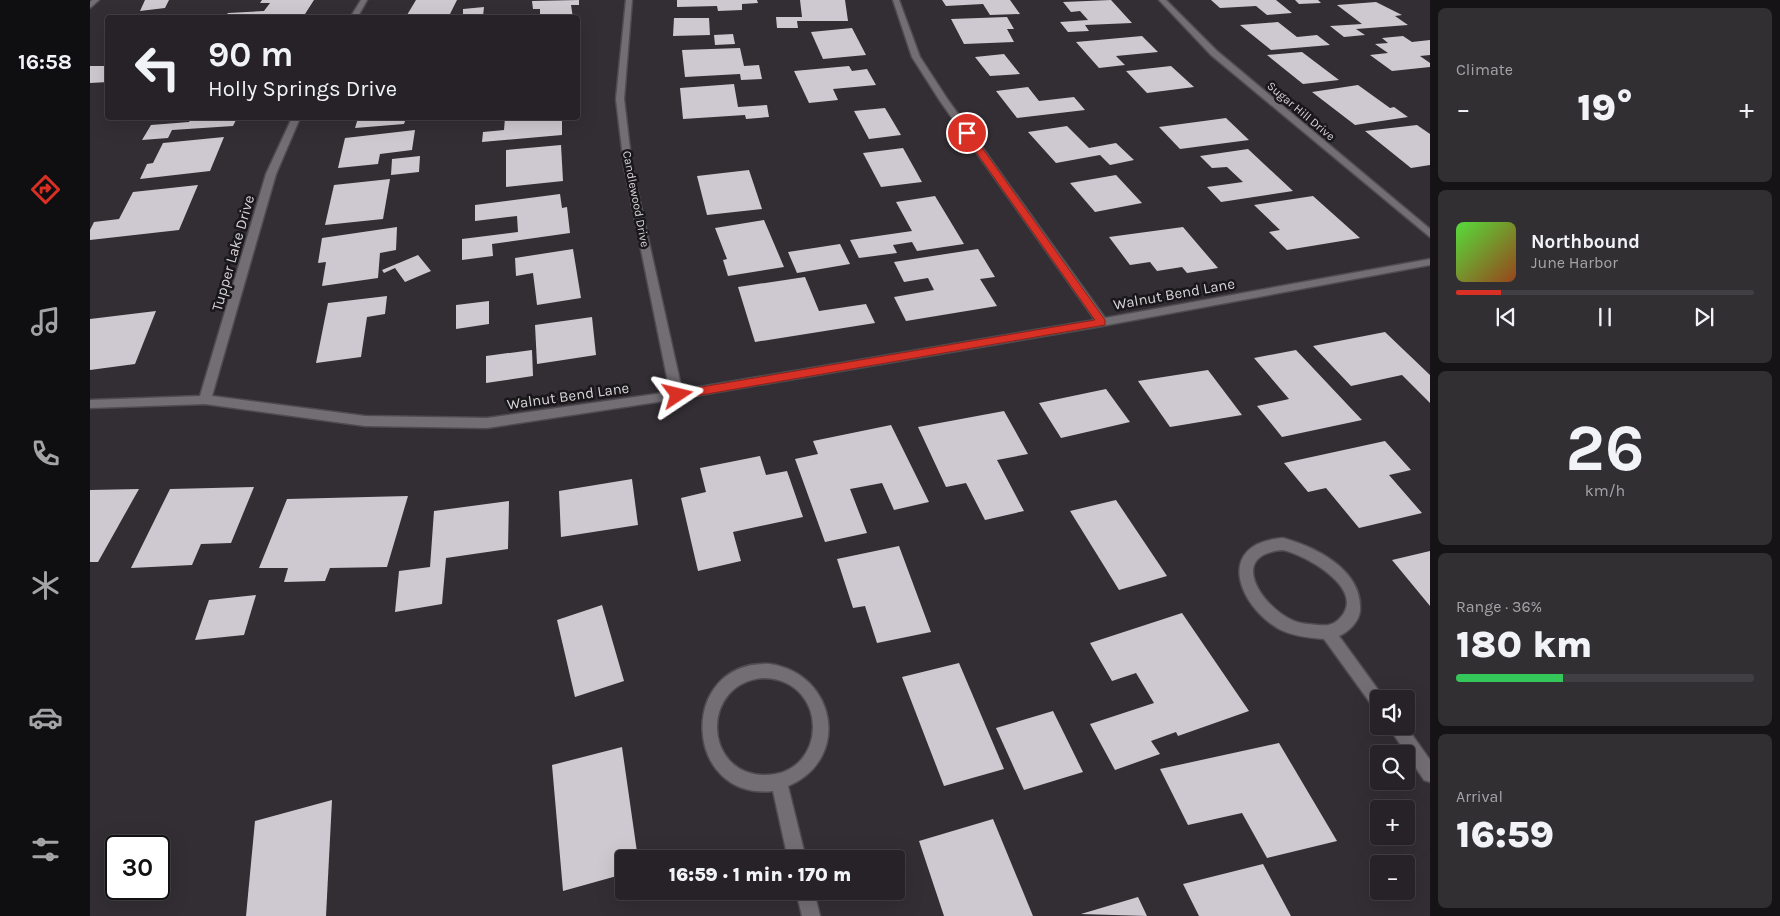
<!DOCTYPE html>
<html lang="en">
<head>
<meta charset="utf-8">
<style>
	:root { --surface:#262227; --page:#322f33; --text:#f1f3f6; --muted:#a4a4a7; --line:#423f44; --accent:#d93025 }
	body { margin:0; font-family:Karla,sans-serif; background:var(--page); color:var(--text); height:100vh; display:flex; flex-direction:column; font-size:19px; white-space:nowrap }
	* { box-sizing:border-box; margin:0 }
	p { font-size:16px; color:var(--muted) }
	.icon { flex:none; width:28px; height:28px; fill:none; stroke:currentColor; stroke-width:2; stroke-linecap:round; stroke-linejoin:round }
	.map { position:relative; flex:1; overflow:hidden }
	.drawer { display:flex; flex-direction:column; gap:8px; padding:8px; background:#151315; width:350px }
	.drawer>* { flex:none }
	.hud { position:absolute; left:15px; top:15px; width:475px; height:105px; border-radius:5px; box-shadow:0 5px 20px #0002,0 0 0 1px var(--line); background:#262227; color:var(--text); overflow:hidden }
	.controls { position:absolute; left:1280px; top:690px; display:grid; gap:10px }
	.controls a { display:grid; place-items:center; width:45px; height:45px; border-radius:5px; background:var(--surface); box-shadow:0 5px 20px #0002,0 0 0 1px var(--line); font-size:25px }
	.speed { position:absolute; left:15px; top:835px; display:flex; gap:10px; font-size:25px; font-weight:700; text-align:center }
	.speed>* { display:grid; place-content:center; width:65px; height:65px; border-radius:50%; background:var(--surface); box-shadow:0 5px 20px #0002,0 0 0 1px var(--line); line-height:1 }
	.speed .limit { border:2px solid #111; border-radius:8px; background:#fff; color:#111 }
	.pin { position:absolute; display:grid; place-items:center; width:42px; height:42px; color:#fff; margin:-21px; border:2px solid #fff; border-radius:50%; box-shadow:0 1px 5px #0007 }
	.me { position:absolute; width:55px; margin:-28px; rotate:80deg; stroke-linejoin:round; filter:drop-shadow(0 0 4px #0008) }
	.turn { display:flex; align-items:center; gap:18px; height:105px; padding:0 20px; font-size:22px }
	.turn .icon { width:65px; height:65px; stroke-width:2.5 }
	.turn b { display:block; font-size:35px; line-height:42px }
	.big { font-size:38px; font-weight:800; line-height:1.1 }
	.drawer .card { flex:1; display:flex; flex-direction:column; justify-content:center; gap:8px; min-width:0; padding:0 18px; border-radius:8px; background:var(--page) }
	.drawer .dial { align-items:center; gap:0 }
	.dial b { font-size:65px; line-height:1 }
	.song { display:flex; align-items:center; gap:15px }
	.cover { width:60px; height:60px; border-radius:8px; background:linear-gradient(135deg,hsl(110 70% 55%),hsl(20 70% 35%)) }
	.played { height:5px; border-radius:2px; background:linear-gradient(90deg,var(--accent) 15%,var(--line) 15%) }
	.keys { display:flex; justify-content:space-around; direction:ltr }
	.heat { display:flex; justify-content:space-between; align-items:center; font-size:28px; direction:ltr }
	.charge { height:8px; border-radius:4px; background:linear-gradient(90deg,#34c759 36%,var(--line) 0) }
	.trip { position:absolute; left:525px; top:850px; width:290px; height:50px; border-radius:5px; background:var(--surface); box-shadow:0 5px 20px #0002,0 0 0 1px var(--line); font-weight:800; line-height:50px; text-align:center }
	main { display:flex; flex:1; min-height:0 }
	.dock { display:flex; flex-direction:column; width:90px; justify-content:space-around; align-items:center; background:#0f0e10; color:var(--muted) }
	.dock .icon { width:35px; height:35px }
	.dock .current { color:var(--accent) }
	.dock b { font-size:22px; color:var(--text) }
	.map>svg:first-child { display:block }
	.building { fill:#cec9d0 }
	.lines { fill:none; stroke-linecap:round; stroke-linejoin:round }
	.minor-casing { stroke:#4f4c51; stroke-width:3 }
	.minor { fill:#726e74; fill-rule:evenodd }
	.route { fill:#d93025; stroke:#8d1f18 }
	.labels { text-anchor:middle; dominant-baseline:central; stroke-width:5; stroke-linejoin:round; paint-order:stroke }
	.far-street-label { font-size:12px; fill:#d7d4d8; stroke:#19171a }
	.street-label { font-size:15px; fill:#d7d4d8; stroke:#19171a }
</style>
</head>
<body>
<main>
<nav class="dock">
<b>16:58</b>
<svg class="icon current" aria-label="directions" viewBox="0 0 24 24"><path d="M12 3l9 9-9 9-9-9zM9 14v-3h6M13 9l2 2-2 2"/></svg>
<svg class="icon" aria-label="music" viewBox="0 0 24 24"><path d="M9 18V5l10-2v13"/><circle cx="6" cy="18" r="3"/><circle cx="16" cy="16" r="3"/></svg>
<svg class="icon" aria-label="phone" viewBox="0 0 24 24"><path d="M5 4h4l2 5-3 2q2 4 5 5l2-3 5 2v4C11 20 4 13 5 4z"/></svg>
<svg class="icon" aria-label="climate" viewBox="0 0 24 24"><path d="M12 3v18M4 7l16 10M4 17L20 7"/></svg>
<svg class="icon" aria-label="car" viewBox="0 0 24 24"><path d="M5 17H2v-5l4-1 3-4h7l3 4 3 1v5h-3M9 17h6M6 11h13"/><circle cx="7" cy="17" r="2"/><circle cx="17" cy="17" r="2"/></svg>
<svg class="icon" aria-label="filters" viewBox="0 0 24 24"><path d="M4 7h16M4 17h16"/><circle cx="9" cy="7" r="2"/><circle cx="15" cy="17" r="2"/></svg>
</nav>
<div class="map">
<svg width="1340" height="916" viewBox="0 0 1340 916">
	<rect width="100%" height="100%" fill="#322e34"/>
	<g class="building">
		<polygon points="55,0 79,0 75,8 50,11"/>
		<polygon points="172,0 224,0 215,14 134,18 138,13 174,11 180,3 170,3"/>
		<polygon points="326,0 367,0 360,14 317,15"/>
		<polygon points="489,0 489,5 481,5 483,18 423,18 450,14 450,9 443,9 442,1"/>
		<polygon points="587,0 667,0 668,3 652,4 652,10 628,11 627,6 587,7"/>
		<polygon points="710,0 755,0 758,21 707,21 708,28 687,28 686,17 712,17"/>
		<polygon points="852,0 920,0 930,14 900,15 893,4 856,6"/>
		<polygon points="1021,0 1042,23 995,25 999,31 978,32 970,22 998,20 990,11 981,12 973,2"/>
		<polygon points="1121,0 1186,0 1202,13 1177,15 1166,6 1130,8"/>
		<polygon points="1205,0 1228,0 1231,3 1209,4"/>
		<polygon points="1286,2 1312,15 1305,16 1318,25 1266,29 1275,35 1254,37 1240,26 1272,24 1247,5"/>
		<polygon points="394,7 393,16 373,18 373,9"/>
		<polygon points="917,17 924,29 917,29 924,42 874,44 861,19"/>
		<polygon points="584,18 619,18 620,35 583,36"/>
		<polygon points="1188,22 1207,37 1227,35 1240,45 1181,50 1150,25"/>
		<polygon points="762,28 776,55 733,59 721,32"/>
		<polygon points="643,34 645,44 625,45 624,35"/>
		<polygon points="1052,36 1068,52 1026,56 1035,65 1009,68 986,42"/>
		<polygon points="1313,36 1322,42 1340,40 1340,55 1330,56 1340,63 1340,67 1302,71 1280,55 1298,53 1285,44 1298,43 1292,38"/>
		<polygon points="650,48 654,66 669,65 672,79 651,80 650,74 595,77 592,50"/>
		<polygon points="1212,52 1249,80 1213,84 1177,55"/>
		<polygon points="914,54 930,74 900,76 885,57"/>
		<polygon points="0,66 18,66 18,82 0,83"/>
		<polygon points="759,66 762,71 777,69 786,85 743,89 748,100 719,103 704,71"/>
		<polygon points="1081,66 1104,87 1057,93 1036,71"/>
		<polygon points="644,84 648,107 677,105 679,117 656,119 655,115 593,119 590,88"/>
		<polygon points="1268,85 1300,108 1304,107 1318,117 1265,125 1222,92"/>
		<polygon points="938,87 949,101 984,97 995,110 927,118 906,91"/>
		<polygon points="795,108 811,135 779,139 764,111"/>
		<polygon points="102,118 147,118 143,126 82,130 78,138 52,140 61,125 99,122"/>
		<polygon points="268,118 316,118 314,124 265,128"/>
		<polygon points="415,118 472,118 472,135 392,142 393,132 414,130"/>
		<polygon points="1136,118 1159,140 1090,149 1069,127"/>
		<polygon points="1327,125 1340,134 1340,165 1321,168 1275,131"/>
		<polygon points="977,126 999,148 1026,143 1044,160 1020,165 1010,155 966,163 938,132"/>
		<polygon points="325,130 322,150 290,154 288,164 248,168 255,138"/>
		<polygon points="134,137 120,171 50,179 57,164 63,163 73,143"/>
		<polygon points="471,145 473,181 416,187 416,150"/>
		<polygon points="813,148 832,182 791,187 773,153"/>
		<polygon points="1158,149 1203,191 1131,202 1117,187 1153,182 1137,167 1122,168 1110,156"/>
		<polygon points="330,156 329,172 301,175 302,159"/>
		<polygon points="659,170 672,209 617,215 607,176"/>
		<polygon points="1026,175 1052,203 1005,212 980,183"/>
		<polygon points="300,179 293,219 235,225 244,185"/>
		<polygon points="108,185 89,230 0,240 0,230 4,222 29,219 43,192"/>
		<polygon points="470,194 472,208 477,207 480,233 402,244 403,256 372,260 372,239 428,232 427,216 385,221 385,205"/>
		<polygon points="845,196 874,244 827,251 822,242 803,245 807,253 769,258 760,240 822,231 806,202"/>
		<polygon points="1223,196 1270,238 1197,250 1179,232 1190,230 1164,205"/>
		<polygon points="674,220 694,267 638,276 633,260 637,259 625,228"/>
		<polygon points="307,227 306,250 290,253 288,278 232,286 236,262 228,263 232,238"/>
		<polygon points="1093,227 1128,268 1097,273 1092,267 1067,271 1060,262 1040,265 1019,237"/>
		<polygon points="750,244 760,264 707,273 698,252"/>
		<polygon points="483,249 491,298 447,305 443,273 426,276 425,258"/>
		<polygon points="888,249 905,277 890,279 907,306 816,321 804,297 844,290 838,278 814,282 804,262"/>
		<polygon points="328,255 341,271 315,282 305,268 294,273 292,270"/>
		<polygon points="715,277 729,311 776,304 785,323 665,342 648,287"/>
		<polygon points="297,296 295,314 277,317 271,357 226,363 238,303"/>
		<polygon points="399,301 399,324 366,329 366,305"/>
		<polygon points="66,311 45,364 0,370 0,319"/>
		<polygon points="502,317 506,355 447,364 445,325"/>
		<polygon points="1295,332 1340,375 1340,403 1312,375 1261,386 1223,346"/>
		<polygon points="442,350 443,376 396,383 396,356"/>
		<polygon points="1206,350 1272,420 1192,437 1167,406 1199,399 1164,358"/>
		<polygon points="1118,370 1152,415 1080,427 1048,381"/>
		<polygon points="1016,389 1040,422 971,438 949,403"/>
		<polygon points="914,411 938,454 907,460 934,511 895,520 876,483 856,487 828,427"/>
		<polygon points="801,425 839,502 804,510 792,483 760,489 777,533 735,542 705,459 728,454 723,441"/>
		<polygon points="1295,441 1321,470 1299,475 1332,513 1269,528 1236,488 1218,492 1194,463"/>
		<polygon points="670,456 676,475 697,471 713,517 643,532 651,561 608,571 591,498 616,492 610,468"/>
		<polygon points="542,479 548,525 471,537 469,491"/>
		<polygon points="164,487 141,543 111,544 102,565 41,568 80,489"/>
		<polygon points="49,489 8,562 0,562 0,490"/>
		<polygon points="318,496 297,567 240,568 235,581 194,582 198,568 169,568 197,499"/>
		<polygon points="1026,500 1077,576 1029,590 980,511"/>
		<polygon points="419,501 418,549 356,558 352,604 305,612 309,571 340,567 344,511"/>
		<polygon points="809,546 841,632 787,643 775,606 763,608 747,559"/>
		<polygon points="1340,551 1340,606 1302,560"/>
		<polygon points="166,595 154,635 105,640 119,600"/>
		<polygon points="512,605 534,681 485,697 467,620"/>
		<polygon points="1092,613 1159,711 1088,736 1086,732 1061,741 1070,754 1025,770 1000,724 1064,703 1046,673 1022,681 1000,643"/>
		<polygon points="869,663 914,769 854,786 812,677"/>
		<polygon points="963,711 993,772 934,790 906,728"/>
		<polygon points="1189,743 1247,841 1177,858 1152,813 1098,825 1070,769"/>
		<polygon points="532,747 548,859 534,859 534,874 473,891 462,765"/>
		<polygon points="242,800 236,916 156,916 165,821"/>
		<polygon points="903,819 943,916 854,916 829,841"/>
		<polygon points="1173,864 1201,916 1109,916 1093,884"/>
		<polygon points="1048,897 1057,916 991,914"/>
	</g>
	<g class="lines">
		<defs>
			<g id="minor">
				<polygon points="2,0 9,0 0,8 0,2"/>
				<polygon points="271,0 277,0 267,18 260,18"/>
				<polygon points="536,0 542,0 534,99 542,166 592,390 1005,320 850,101 822,57 803,0 809,0 830,57 858,100 1015,318 1340,259 1340,265 1012,326 587,399 397,428 275,426 115,404 0,408 0,400 110,396 176,174 202,118 210,118 186,174 122,396 275,416 397,418 580,392 534,166 526,99"/>
				<polygon points="1069,0 1076,0 1127,51 1340,229 1340,237 1121,55"/>
				<path d="M1193,538C1226,547 1273,570 1270,611C1269,622 1258,632 1249,636L1294,698L1289,699V711L1284,708L1234,639C1219,638 1203,636 1189,629C1147,605 1125,543 1193,538ZM1193,550C1215,555 1276,588 1251,617C1244,625 1238,626 1228,625C1219,624 1210,624 1202,620C1171,606 1137,554 1193,550Z"/>
				<path d="M680,664C747,674 761,760 698,786L716,859H698L683,791C592,801 587,659 680,664ZM675,678C740,681 738,775 675,775C612,775 610,681 675,678Z"/>
				<polygon points="1298,726 1316,726 1340,760 1340,782 1334,780"/>
				<polygon points="706,891 724,891 730,916 712,916"/>
			</g>
		</defs>
		<use href="#minor" class="minor-casing"/>
		<use href="#minor" class="minor"/>
	</g>
	<polygon class="route" points="874,131 880,131 1015,320 1015,325 588,399 584,398 584,392 588,391 1005,320 874,135"/>
	<g class="labels">
		<g class="far-street-label">
			<text transform="translate(1211 111) rotate(40)">Sugar Hill Drive</text>
			<text transform="translate(546 199) rotate(79)">Candlewood Drive</text>
		</g>
		<g class="street-label">
			<text transform="translate(143 253) rotate(-74)">Tupper Lake Drive</text>
			<text transform="translate(1084 294) rotate(-10)">Walnut Bend Lane</text>
			<text transform="translate(478 396) rotate(-8)">Walnut Bend Lane</text>
		</g>
	</g>
</svg>
<div class="controls">
<a><svg class="icon" aria-label="sound" viewBox="0 0 24 24"><path d="M4 9h4l5-4v14l-5-4H4zM17 9q2 3 0 6"/></svg></a>
<a><svg class="icon" aria-label="search" viewBox="0 0 24 24"><circle cx="10" cy="10" r="6"/><path d="M15 15l6 6"/></svg></a>
<a>+</a>
<a>−</a>
</div>
<div class="speed"><div class="limit">30</div></div>
<div class="pin" style="left:877px;top:133px;background:#d93025"><svg class="icon" aria-label="arrive" viewBox="0 0 24 24"><path d="M6 21V4h12l-3 4 3 4H6"/></svg></div>
<svg class="me" style="left:588px;top:395px" viewBox="-20 -20 40 40"><path d="M0-17L14 15 0 8-14 15z" fill="#d93025" stroke="#fff" stroke-width="4"/></svg>
<div class="trip">16:59 · 1 min · 170 m</div>
<div class="hud">
<div class="turn"><svg class="icon" aria-label="left" viewBox="0 0 24 24"><path d="M17 20v-9H6M10 6l-5 5 5 5"/></svg><div><b>90 m</b>Holly Springs Drive</div></div>
</div>
</div>
<section class="drawer">
<div class="card"><p>Climate</p>
<div class="heat"><a>−</a><b class="big">19°</b><a>+</a></div>
</div>
<div class="card">
<div class="song"><i class="cover"></i><div><b>Northbound</b><p>June Harbor</p></div></div>
<div class="played"></div>
<div class="keys"><svg class="icon" aria-label="previous" viewBox="0 0 24 24"><path d="M18 5L8 12l10 7zM5 5v14"/></svg><svg class="icon" aria-label="pause" viewBox="0 0 24 24"><path d="M8 5v14M16 5v14"/></svg><svg class="icon" aria-label="next" viewBox="0 0 24 24"><path d="M6 5l10 7-10 7zM19 5v14"/></svg></div>
</div>
<div class="card dial"><b>26</b><p>km/h</p></div>
<div class="card"><p>Range · 36%</p><b class="big">180 km</b><div class="charge"></div></div>
<div class="card"><p>Arrival</p><b class="big">16:59</b></div>
</section>
</main>
</body>
</html>
